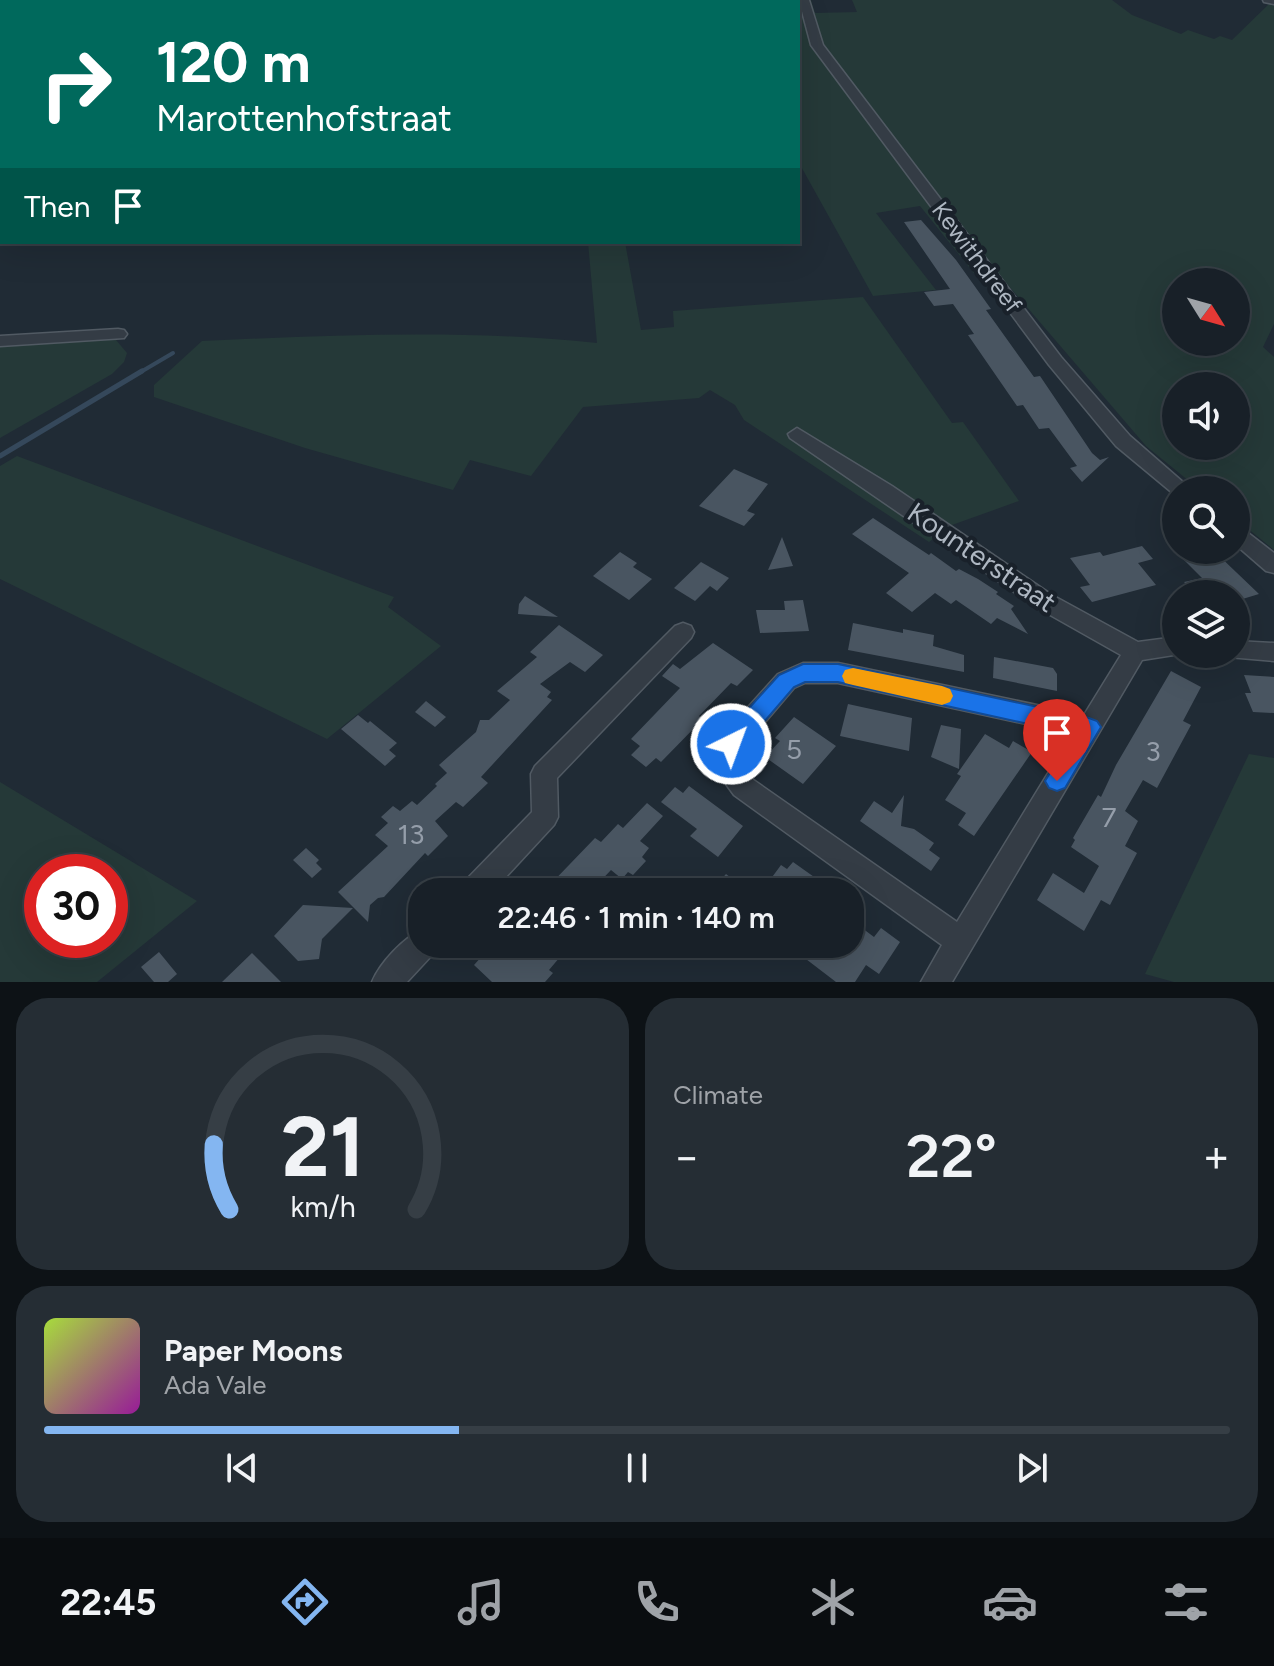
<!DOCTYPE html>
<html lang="en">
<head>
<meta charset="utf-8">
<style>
	:root { --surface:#182028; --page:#252d34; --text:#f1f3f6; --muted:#9fa3a8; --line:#363e45; --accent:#84b6f1 }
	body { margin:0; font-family:Figtree,sans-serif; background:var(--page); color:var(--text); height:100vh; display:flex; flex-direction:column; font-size:30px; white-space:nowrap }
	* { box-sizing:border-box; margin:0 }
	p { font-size:26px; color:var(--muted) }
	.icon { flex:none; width:44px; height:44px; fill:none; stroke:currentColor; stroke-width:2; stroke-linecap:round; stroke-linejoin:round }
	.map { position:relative; height:982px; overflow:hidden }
	.side { display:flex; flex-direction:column; gap:16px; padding:16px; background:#0d1216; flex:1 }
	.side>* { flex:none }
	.guide { position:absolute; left:0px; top:0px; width:800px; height:244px; box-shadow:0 8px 32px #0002,0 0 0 2px var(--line); background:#00695c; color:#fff; overflow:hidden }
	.needle { width:52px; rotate:127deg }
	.controls { position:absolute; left:1162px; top:268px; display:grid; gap:16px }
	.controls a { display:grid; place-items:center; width:88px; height:88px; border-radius:50%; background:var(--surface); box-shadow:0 8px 32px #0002,0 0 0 2px var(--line); font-size:40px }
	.speed { position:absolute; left:24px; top:854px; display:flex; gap:16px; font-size:40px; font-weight:700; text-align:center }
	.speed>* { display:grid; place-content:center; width:104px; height:104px; border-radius:50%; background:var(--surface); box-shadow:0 8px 32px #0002,0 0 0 2px var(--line); line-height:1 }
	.speed .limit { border:12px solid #d22; background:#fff; color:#111 }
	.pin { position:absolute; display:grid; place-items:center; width:68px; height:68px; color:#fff; margin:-82px -34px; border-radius:50% 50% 50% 0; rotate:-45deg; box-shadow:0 0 8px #0007 }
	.pin .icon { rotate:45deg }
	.me { position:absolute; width:88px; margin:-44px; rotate:42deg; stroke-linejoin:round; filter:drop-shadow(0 0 6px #0008) }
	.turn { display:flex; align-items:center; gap:28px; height:168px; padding:0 24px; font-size:36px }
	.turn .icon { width:104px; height:104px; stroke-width:2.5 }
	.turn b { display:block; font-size:56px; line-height:68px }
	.then { display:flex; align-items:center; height:76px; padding:0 24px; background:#0003; gap:16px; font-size:30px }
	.big { font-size:60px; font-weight:600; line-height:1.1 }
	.side .card { flex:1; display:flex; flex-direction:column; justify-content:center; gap:12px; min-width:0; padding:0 28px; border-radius:32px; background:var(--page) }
	.side .dial { align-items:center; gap:0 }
	.dial svg { height:208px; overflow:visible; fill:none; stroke:var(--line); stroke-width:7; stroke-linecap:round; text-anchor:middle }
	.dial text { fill:var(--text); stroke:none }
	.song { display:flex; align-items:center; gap:24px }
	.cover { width:96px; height:96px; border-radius:12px; background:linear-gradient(135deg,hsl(80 70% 55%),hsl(300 70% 35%)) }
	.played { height:8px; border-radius:4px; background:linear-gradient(90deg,var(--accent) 35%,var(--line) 35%) }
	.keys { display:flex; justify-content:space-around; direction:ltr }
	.heat { display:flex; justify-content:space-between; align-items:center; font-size:44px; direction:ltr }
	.side .tiles { flex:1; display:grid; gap:16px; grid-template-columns:1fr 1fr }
	.card:last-child { grid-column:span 2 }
	.trip { position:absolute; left:408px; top:878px; width:456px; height:80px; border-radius:32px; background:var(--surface); box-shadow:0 8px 32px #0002,0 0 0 2px var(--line); font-weight:600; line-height:80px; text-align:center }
	.tab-bar { display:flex; height:128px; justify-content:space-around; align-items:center; background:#0a0d10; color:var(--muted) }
	.tab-bar .icon { width:56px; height:56px }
	.tab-bar .selected { color:var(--accent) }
	.tab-bar b { font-size:36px; color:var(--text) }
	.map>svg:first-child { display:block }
	.green { fill:#253938; fill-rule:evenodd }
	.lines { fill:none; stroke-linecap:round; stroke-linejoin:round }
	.stream-far1 { stroke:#35485b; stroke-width:4 }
	.stream { stroke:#35485b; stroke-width:5 }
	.building { fill:#495561 }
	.service-casing { stroke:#515a63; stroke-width:3 }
	.minor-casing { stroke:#515a63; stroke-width:3 }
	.tertiary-casing { stroke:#515a63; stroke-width:3 }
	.service { fill:#343c45; fill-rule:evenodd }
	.minor { fill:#343c45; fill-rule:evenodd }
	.tertiary { fill:#343c45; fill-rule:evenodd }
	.route { fill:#1a73e8; stroke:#114b97; stroke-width:2 }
	.slow { fill:#f59e0b }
	.labels { text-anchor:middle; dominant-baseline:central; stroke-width:8; stroke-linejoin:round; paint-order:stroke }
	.far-street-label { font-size:24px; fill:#aeb7c2; stroke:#19212a }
	.street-label { font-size:28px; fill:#aeb7c2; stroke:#19212a }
	.near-number-label { font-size:28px; fill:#959eaa }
</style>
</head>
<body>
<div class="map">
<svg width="1274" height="982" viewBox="0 0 1274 982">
	<rect width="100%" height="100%" fill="#202b35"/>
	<g class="green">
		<path d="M540,0H811L815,13L857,12L852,0H1112L1132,15L1181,34L1188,30L1214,39L1220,36L1232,40L1270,3H1274V324L1263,347L1274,357V550L1236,519V490H1200L1146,446L1008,285L985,287L920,206L876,213L936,290L873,296L798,161V2ZM1176,282H1236V342H1176ZM1176,386H1236V446H1176Z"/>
		<path d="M588,242H625L641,330L674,327L673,311L863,297L952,423L963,422L1019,501L952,525L929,542L744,420L735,405L710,390L699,398L583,407L531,476L470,460L453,490L305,448L154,397V385L202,341C335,335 465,329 597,343Z"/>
		<polygon points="83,339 116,340 127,353 124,362 112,374 0,438 0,346"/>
		<polygon points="17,456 394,597 388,607 441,646 327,739 0,579 0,466"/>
		<polygon points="1249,754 1274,758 1274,982 1174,982 1145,974"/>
		<path d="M0,782L197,901L97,982H0ZM42,872H110V940H42Z"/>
	</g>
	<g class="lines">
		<polyline class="stream-far1" points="139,373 173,353"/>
		<polyline class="stream" points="0,456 142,371"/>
	</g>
	<g class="building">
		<polygon points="921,220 956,260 991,309 986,310 1034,377 1040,376 1092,453 1100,460 1109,457 1082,482 1070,468 1077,466 1049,428 1039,429 1023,405 1017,406 968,335 974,334 953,304 934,306 924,292 950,289 904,222"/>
		<polygon points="734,469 768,484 747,511 755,514 744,526 699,506"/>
		<polygon points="873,518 929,555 931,553 956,571 959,569 978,579 998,592 996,594 1014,606 1011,609 1028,634 997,618 991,624 956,600 951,604 935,593 912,612 886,593 909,573 852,534"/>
		<polygon points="782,537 793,566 768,570 775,554"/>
		<polygon points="1142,546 1153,559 1138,563 1156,585 1092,602 1080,587 1090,585 1070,558 1100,552 1103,556"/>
		<polygon points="1193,550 1213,550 1259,594 1236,601 1236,594 1196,594 1184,582 1202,578 1179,555"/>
		<polygon points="620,552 637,563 633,567 652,579 629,600 593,576"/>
		<polygon points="701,562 729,578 717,591 710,586 695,601 674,588"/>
		<polygon points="525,596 558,617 518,614 519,604"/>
		<polygon points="803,600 809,631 760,633 756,610 785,610 784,601"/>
		<polygon points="853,623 903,633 903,629 934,635 933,646 964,655 964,672 848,650"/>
		<polygon points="559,625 603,655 585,672 570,662 540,684 551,692 547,697 552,700 481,777 488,783 463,807 456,802 435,821 448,836 428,856 425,853 384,897 378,898 370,905 368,922 338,892 388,846 375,835 388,823 381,817 393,806 400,811 412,801 417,805 437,786 435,784 447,773 439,765 476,732 480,720 489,720 510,700 497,691 537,657 530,652"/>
		<polygon points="713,643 753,670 737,686 731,683 699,716 703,719 661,762 656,758 646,767 631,755 640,746 631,739 680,688 662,676 673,664 680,669"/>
		<polygon points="994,657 1053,668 1057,674 1057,691 993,678"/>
		<polygon points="1171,671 1201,687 1183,721 1191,725 1157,788 1143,780 1125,811 1138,821 1125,846 1137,853 1110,905 1101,900 1084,931 1037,900 1053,873 1084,893 1099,866 1071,847 1075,840 1073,838 1098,795 1101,797 1116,765"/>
		<polygon points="1244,675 1274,677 1274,713 1253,712 1245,693 1251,693"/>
		<polygon points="426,701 446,717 435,727 415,712"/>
		<polygon points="848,704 912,718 909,751 840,736"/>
		<polygon points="358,715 368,723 370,721 397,743 389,750 396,756 385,766 341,729"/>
		<polygon points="794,717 836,746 803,784 765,757 780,741 775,738"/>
		<polygon points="941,725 961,729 959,769 931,757"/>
		<polygon points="985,734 1009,748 1013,741 1032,752 974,836 958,825 966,813 945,800 961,776 957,774"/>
		<polygon points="689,786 743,826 718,857 690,836 697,829 661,802 675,787 683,793"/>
		<polygon points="904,795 901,826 914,829 934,843 929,850 940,858 931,871 860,821 874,801 892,813"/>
		<polygon points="647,803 663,816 640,841 649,848 642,857 646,861 633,875 628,872 622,879 611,870 590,892 543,892 595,838 601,842 618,824 623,828"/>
		<polygon points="306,848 319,860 316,863 322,869 312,878 293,860"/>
		<polygon points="793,862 824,884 818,892 778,892 767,884 781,865 787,869"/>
		<polygon points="726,874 749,892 710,892"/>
		<polygon points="303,905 353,908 322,939 319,959 298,961 274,936"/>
		<polygon points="850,919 874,937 881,928 900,942 879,974 866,965 855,982 836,982 802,956 810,944 850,944"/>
		<polygon points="493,944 571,944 549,970 553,973 545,982 492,982 474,965"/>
		<polygon points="159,952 177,974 168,982 154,982 141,967"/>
		<polygon points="252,953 281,982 222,982"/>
	</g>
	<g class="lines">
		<defs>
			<g id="service">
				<polygon points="40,0 48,0 45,2 37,2"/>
				<polygon points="2,17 2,21 0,22 0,18"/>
			</g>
			<g id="minor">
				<polygon points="799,0 809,0 823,45 1061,357 1130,436 1192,490 1176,490 1175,495 1116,446 1049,365 811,45"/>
				<polygon points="1263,0 1274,0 1274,4 1264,2"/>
				<polygon points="2,85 2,93 0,94 0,86"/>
				<polygon points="118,329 124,330 127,334 124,338 0,346 0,336"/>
				<path d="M797,428L892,486L1052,595L1138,642L1176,637V654H1180L1142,660L952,982H921L942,945L734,795L715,769L722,736L778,674L803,663H838L1084,715L1121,655L1036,607L790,438L788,434ZM805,683H838L1072,734L957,922L752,779L741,766L743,748L794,688Z"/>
				<polygon points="1236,526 1243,529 1274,553 1274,573 1266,571 1236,545"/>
				<polygon points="683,623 691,626 694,632 691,638 557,778 558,817 554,825 492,892 459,892 463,883 532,812 531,774 535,766 675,626"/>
				<polygon points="1236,641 1274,643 1274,661 1228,657 1227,654 1236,654"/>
				<path d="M422,930V944H437L433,954L407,982H372C380,963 403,938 422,930Z"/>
			</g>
			<g id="tertiary">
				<polygon points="136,0 155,0 135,2"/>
				<polygon points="2,52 2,62 0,63 0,53"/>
			</g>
		</defs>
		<use href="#service" class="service-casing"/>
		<use href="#minor" class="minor-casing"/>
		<use href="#tertiary" class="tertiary-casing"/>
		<use href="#service" class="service"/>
		<use href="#minor" class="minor"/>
		<use href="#tertiary" class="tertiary"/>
	</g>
	<polygon class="route" points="803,664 838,664 1089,718 1097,721 1101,727 1065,788 1057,791 1049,788 1045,781 1074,734 838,682 805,682 794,687 739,751 731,754 723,751 720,744 723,737 779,675"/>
	<polygon class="slow" points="853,668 942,686 950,689 953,696 950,702 942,705 853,685 845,683 842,676 845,670"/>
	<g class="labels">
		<g class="far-street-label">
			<text transform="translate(977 257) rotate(53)">Kewithdreef</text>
		</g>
		<g class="street-label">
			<text transform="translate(982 557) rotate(34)">Kounterstraat</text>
		</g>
		<g class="near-number-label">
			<text x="794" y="749">5</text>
			<text x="1153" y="751">3</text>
			<text x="1109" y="817">7</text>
			<text x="411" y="834">13</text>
		</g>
	</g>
</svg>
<div class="controls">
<a><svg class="needle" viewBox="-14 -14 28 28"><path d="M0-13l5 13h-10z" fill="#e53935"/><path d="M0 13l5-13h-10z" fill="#9fa3a8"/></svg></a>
<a><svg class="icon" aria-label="sound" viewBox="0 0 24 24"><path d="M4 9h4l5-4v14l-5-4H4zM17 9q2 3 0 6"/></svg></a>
<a><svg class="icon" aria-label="search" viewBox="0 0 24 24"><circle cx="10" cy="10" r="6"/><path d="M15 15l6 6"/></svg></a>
<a><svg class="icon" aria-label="layers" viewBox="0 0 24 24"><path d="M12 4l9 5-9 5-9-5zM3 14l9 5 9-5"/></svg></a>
</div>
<div class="speed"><div class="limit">30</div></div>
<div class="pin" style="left:1057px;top:781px;background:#d93025"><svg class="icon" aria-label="arrive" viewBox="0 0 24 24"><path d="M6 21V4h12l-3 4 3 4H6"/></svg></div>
<svg class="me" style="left:731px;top:744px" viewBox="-20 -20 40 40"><circle r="17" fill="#1a73e8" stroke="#fff" stroke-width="3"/><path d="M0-11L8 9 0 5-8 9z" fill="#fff"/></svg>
<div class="trip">22:46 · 1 min · 140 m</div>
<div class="guide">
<div class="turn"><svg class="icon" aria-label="right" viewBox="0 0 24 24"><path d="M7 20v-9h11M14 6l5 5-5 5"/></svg><div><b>120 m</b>Marottenhofstraat</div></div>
<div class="then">Then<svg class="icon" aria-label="arrive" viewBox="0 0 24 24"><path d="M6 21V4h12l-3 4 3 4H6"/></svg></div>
</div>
</div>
<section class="side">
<div class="tiles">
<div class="card dial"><svg viewBox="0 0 100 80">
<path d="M14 69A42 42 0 1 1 86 69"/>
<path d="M14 69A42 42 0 0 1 8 44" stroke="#84b6f1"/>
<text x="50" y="56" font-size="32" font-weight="700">21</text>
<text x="50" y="72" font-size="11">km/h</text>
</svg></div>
<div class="card"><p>Climate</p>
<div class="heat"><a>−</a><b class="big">22°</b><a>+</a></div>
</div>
<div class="card">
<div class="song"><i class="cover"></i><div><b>Paper Moons</b><p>Ada Vale</p></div></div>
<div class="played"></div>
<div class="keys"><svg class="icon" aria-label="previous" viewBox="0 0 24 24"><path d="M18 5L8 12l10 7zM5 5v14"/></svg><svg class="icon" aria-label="pause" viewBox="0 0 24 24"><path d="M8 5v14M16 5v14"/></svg><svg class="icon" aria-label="next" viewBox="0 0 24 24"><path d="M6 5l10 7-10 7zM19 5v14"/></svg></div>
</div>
</div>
</section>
<nav class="tab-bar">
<b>22:45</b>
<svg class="icon selected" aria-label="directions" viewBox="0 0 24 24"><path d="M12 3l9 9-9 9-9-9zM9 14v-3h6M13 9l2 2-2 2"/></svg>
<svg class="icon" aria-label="music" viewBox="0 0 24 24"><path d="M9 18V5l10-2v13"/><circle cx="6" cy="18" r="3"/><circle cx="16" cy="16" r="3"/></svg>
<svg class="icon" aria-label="phone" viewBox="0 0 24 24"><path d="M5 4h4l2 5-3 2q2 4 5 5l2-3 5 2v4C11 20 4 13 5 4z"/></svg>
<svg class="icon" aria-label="climate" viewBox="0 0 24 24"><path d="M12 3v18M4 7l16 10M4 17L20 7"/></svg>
<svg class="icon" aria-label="car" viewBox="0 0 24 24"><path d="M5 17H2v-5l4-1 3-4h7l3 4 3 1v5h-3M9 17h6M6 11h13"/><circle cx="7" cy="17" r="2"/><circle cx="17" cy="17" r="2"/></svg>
<svg class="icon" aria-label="filters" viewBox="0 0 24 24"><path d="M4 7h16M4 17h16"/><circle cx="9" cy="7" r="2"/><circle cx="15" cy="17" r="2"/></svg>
</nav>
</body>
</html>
